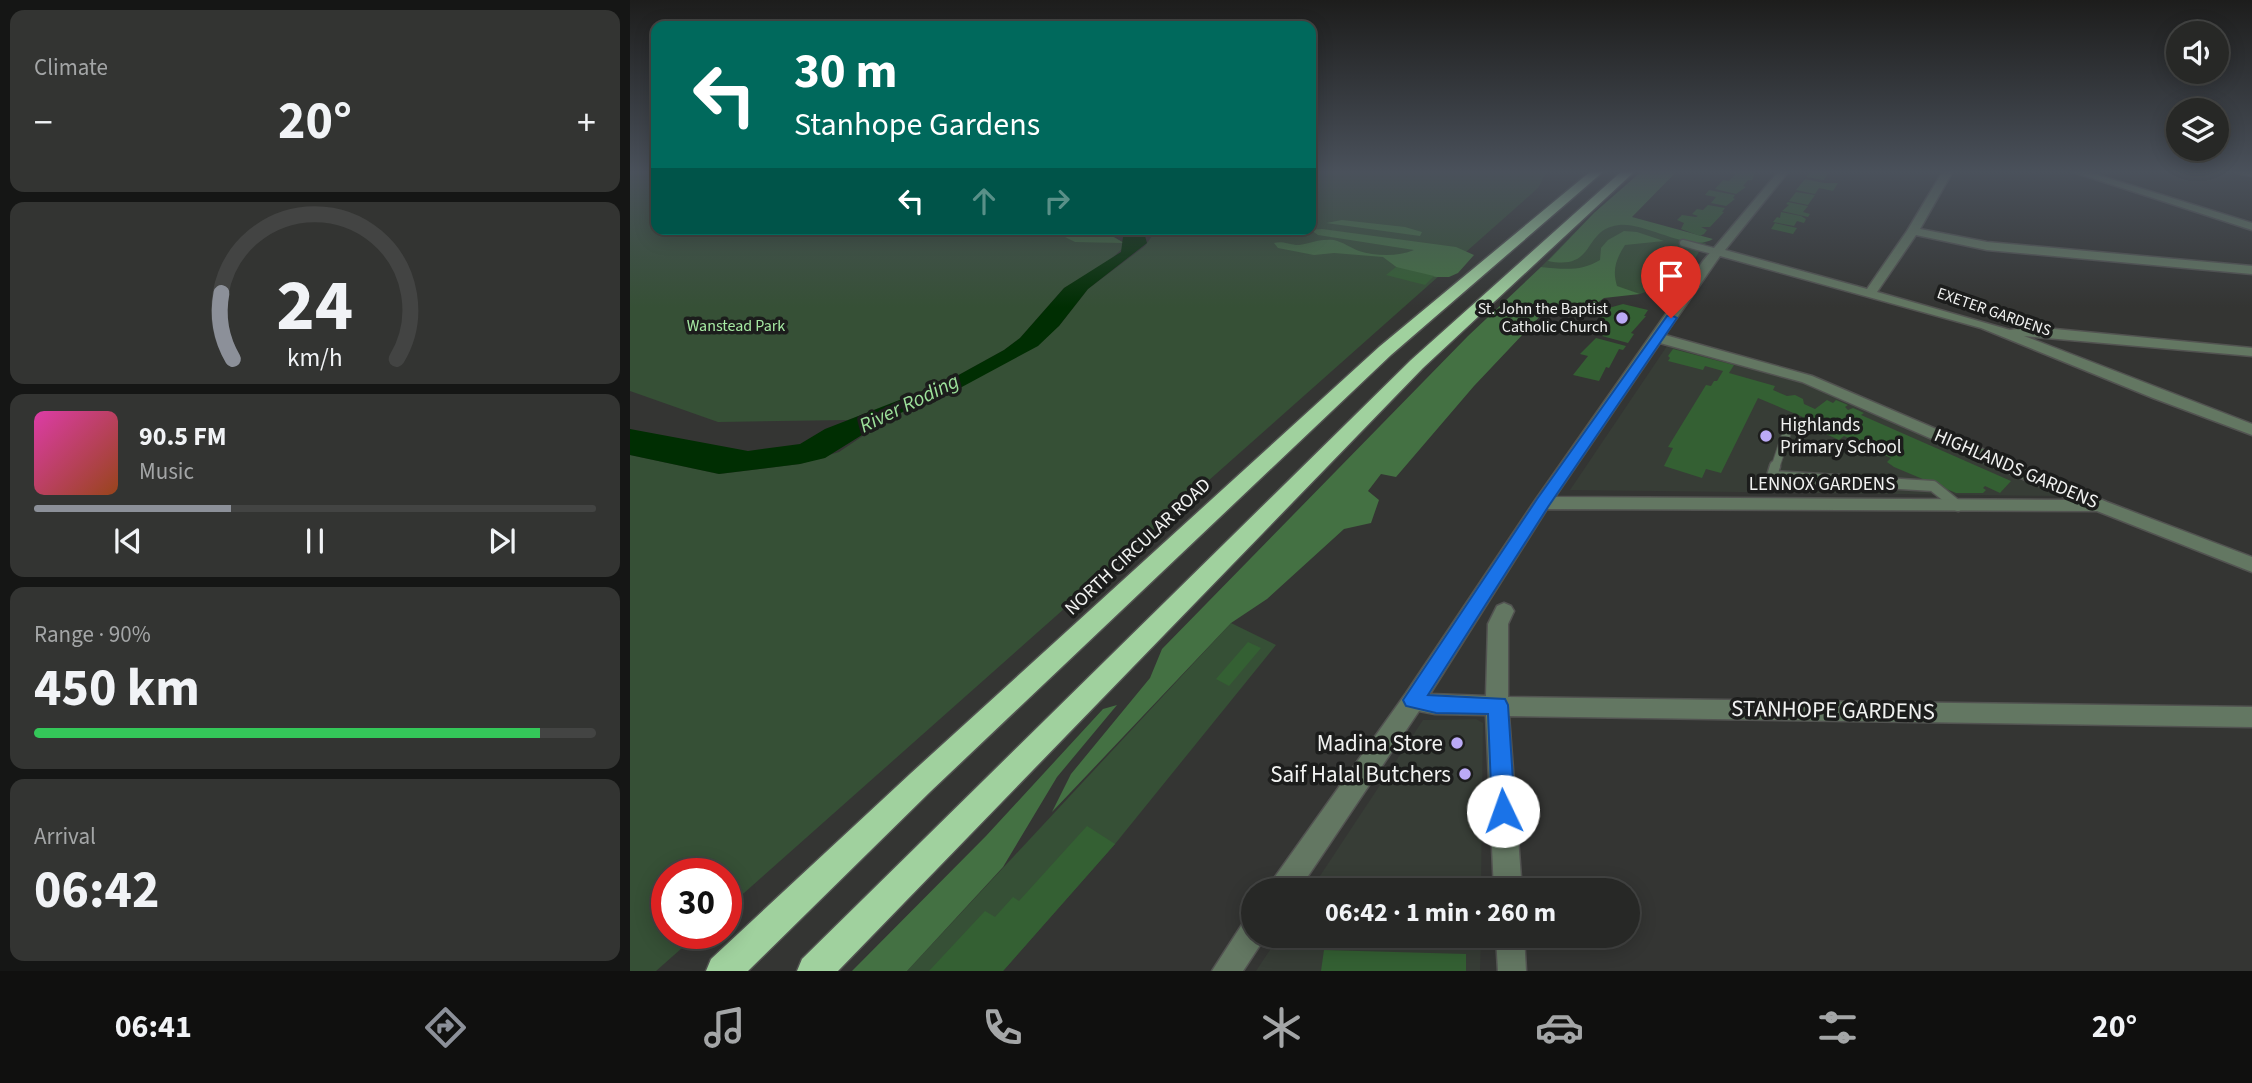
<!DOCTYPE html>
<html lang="en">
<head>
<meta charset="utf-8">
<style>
	:root { --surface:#272826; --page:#333432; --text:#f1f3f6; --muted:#a4a6a7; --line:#434443; --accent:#8c9099 }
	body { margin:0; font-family:"Source Sans 3",sans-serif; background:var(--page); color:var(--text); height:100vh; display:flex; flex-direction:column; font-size:26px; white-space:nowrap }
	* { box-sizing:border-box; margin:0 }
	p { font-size:23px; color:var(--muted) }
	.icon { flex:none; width:38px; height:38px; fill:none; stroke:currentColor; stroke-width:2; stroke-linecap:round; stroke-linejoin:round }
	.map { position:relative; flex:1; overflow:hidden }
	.panel { display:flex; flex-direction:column; gap:10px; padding:10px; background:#151615; width:630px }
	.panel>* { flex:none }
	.top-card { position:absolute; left:21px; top:21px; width:665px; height:214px; border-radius:14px; box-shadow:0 4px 18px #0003,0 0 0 2px var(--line); background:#00695c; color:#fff; overflow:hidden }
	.tools { position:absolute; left:1536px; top:21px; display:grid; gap:14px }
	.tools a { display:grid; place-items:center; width:63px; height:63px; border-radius:50%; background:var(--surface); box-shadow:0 4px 18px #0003,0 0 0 2px var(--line); font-size:35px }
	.speed { position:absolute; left:21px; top:858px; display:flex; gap:14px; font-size:35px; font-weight:700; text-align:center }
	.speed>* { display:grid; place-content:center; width:91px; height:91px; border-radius:50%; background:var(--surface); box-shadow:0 4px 18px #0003,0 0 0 2px var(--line); line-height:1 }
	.speed .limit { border:10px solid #d22; background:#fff; color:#111 }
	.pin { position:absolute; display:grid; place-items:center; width:60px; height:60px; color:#fff; margin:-72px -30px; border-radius:50% 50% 50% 0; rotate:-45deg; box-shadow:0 0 7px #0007 }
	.pin .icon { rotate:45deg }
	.me { position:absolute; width:77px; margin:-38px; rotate:357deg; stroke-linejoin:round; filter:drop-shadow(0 0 5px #0008) }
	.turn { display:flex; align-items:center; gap:24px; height:147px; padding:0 28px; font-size:32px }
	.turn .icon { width:91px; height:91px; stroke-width:2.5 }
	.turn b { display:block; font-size:49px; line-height:60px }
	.lanes { display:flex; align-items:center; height:66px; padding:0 28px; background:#0003; justify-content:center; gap:35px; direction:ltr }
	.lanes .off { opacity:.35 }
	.big { font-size:52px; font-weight:700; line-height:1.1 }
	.panel .card { flex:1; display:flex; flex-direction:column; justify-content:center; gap:10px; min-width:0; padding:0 24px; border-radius:14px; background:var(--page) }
	.panel .dial { align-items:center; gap:0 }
	.dial svg { height:182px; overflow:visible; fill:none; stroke:var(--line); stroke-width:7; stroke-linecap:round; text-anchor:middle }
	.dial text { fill:var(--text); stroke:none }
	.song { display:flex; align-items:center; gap:21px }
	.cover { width:84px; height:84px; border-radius:10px; background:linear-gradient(135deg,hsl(320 70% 55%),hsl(20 70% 35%)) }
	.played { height:7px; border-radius:4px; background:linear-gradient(90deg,var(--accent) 35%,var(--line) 35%) }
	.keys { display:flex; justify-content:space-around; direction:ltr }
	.heat { display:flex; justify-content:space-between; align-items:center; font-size:38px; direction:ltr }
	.charge { height:10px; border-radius:5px; background:linear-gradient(90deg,#34c759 90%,var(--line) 0) }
	.trip { position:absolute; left:611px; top:878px; width:399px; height:70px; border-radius:35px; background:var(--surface); box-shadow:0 4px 18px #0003,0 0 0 2px var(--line); font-weight:700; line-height:70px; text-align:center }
	.menu { display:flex; height:112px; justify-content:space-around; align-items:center; background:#10100f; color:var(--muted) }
	.menu .icon { width:49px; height:49px }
	.menu .current { color:var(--accent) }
	.menu b { font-size:32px; color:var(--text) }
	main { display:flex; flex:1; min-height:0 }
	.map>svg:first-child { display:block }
	.built { fill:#373d36 }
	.green { fill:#365036 }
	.forest { fill:#447143 }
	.water { fill:#002e02 }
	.building { fill:#346033 }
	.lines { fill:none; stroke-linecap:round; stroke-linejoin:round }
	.lane-far2-casing { stroke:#525351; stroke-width:9 }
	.lane-far1-casing { stroke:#525351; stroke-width:10 }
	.lane-casing { stroke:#525351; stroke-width:13 }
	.street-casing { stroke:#525351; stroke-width:3 }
	.highway-casing { stroke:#525351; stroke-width:3 }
	.lane-far2 { stroke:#637762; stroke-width:6 }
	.lane-far1 { stroke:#637762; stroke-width:8 }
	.lane { stroke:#637762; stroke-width:10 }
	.street { fill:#637762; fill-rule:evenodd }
	.highway { fill:#a0d19e; fill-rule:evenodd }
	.route { fill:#1a73e8; stroke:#114b97; stroke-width:2 }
	.poi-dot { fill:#bbaaf6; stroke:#1c1d1c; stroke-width:2.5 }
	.labels { text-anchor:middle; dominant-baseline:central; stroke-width:7; stroke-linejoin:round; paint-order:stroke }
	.far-poi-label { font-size:16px; fill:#f1f2f1; stroke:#1c1d1c; text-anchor:end }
	.far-street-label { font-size:16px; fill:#f1f2f1; stroke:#1c1d1c }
	.far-park-label { font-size:16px; fill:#a6e9a3; stroke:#1c1d1c }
	.poi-label { font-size:19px; fill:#f1f2f1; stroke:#1c1d1c; text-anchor:start }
	.street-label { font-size:19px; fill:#f1f2f1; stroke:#1c1d1c }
	.water-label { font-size:21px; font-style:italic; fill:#9ce09a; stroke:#1c1d1c }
	.near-street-label { font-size:23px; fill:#f1f2f1; stroke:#1c1d1c }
	.near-poi-label { font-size:23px; fill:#f1f2f1; stroke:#1c1d1c; text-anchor:end }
</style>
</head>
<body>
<main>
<section class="panel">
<div class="card"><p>Climate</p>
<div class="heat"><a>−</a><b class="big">20°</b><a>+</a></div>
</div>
<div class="card dial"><svg viewBox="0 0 100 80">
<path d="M14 69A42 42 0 1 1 86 69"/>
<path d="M14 69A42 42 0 0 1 9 40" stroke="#8c9099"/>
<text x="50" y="56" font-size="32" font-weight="700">24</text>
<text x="50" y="72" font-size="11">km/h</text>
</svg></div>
<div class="card">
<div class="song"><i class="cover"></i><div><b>90.5 FM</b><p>Music</p></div></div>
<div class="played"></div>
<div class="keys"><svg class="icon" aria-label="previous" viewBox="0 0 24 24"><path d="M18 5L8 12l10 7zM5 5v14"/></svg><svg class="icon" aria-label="pause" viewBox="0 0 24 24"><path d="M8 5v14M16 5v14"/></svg><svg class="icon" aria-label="next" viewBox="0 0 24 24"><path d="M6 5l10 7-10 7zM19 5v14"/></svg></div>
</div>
<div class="card"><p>Range · 90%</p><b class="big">450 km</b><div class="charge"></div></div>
<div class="card"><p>Arrival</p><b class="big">06:42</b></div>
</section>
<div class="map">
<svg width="1622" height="971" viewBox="0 0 1622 971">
	<rect width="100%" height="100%" fill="#343533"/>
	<g class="built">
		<polygon points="1037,346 1172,382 1431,496 940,490"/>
		<polygon points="846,719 853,723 851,891 680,891 793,720"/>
		<polygon points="649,936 851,936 850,971 626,971"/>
	</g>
	<g class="green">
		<polygon points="0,171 26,171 26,229 470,229 494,243 494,247 478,262 434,288 390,338 374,350 316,382 218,420 88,422 0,391"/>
		<polygon points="681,171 917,171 908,188 96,909 96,873 37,873 37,933 69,933 26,971 0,971 0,455 89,474 170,464 209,452 261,417 429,326 458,289 515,246 527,229 681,229"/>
		<polygon points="965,212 1076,243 1074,246 1067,245 1064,249 1069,252 1041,298 1018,291 1010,294 911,267"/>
		<polygon points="601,623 646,645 485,844 373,971 277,971"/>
	</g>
	<g class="forest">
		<path d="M1012,171H1047L1002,217L1083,239C1060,253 1016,222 989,225C952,229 967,271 918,261L965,212Z"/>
		<polygon points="712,220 775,227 792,232 790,236 696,223"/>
		<polygon points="419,229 470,229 494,243 445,242"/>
		<path d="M692,229L826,247L844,255L828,273L819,277H807L773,272L753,257L704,253L684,255L648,248L644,243C653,241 657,244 666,245C677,245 688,238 704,240C713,242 721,248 729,251C745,256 768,257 784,250L688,235L681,230Z"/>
		<path d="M994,231L1007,232L1034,241L995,245C986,259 982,270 987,286L1010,294L974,298L947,318L916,310L844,386L766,477L751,474L738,491L749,500L741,523L714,529L637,599L601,623L422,812L441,774L520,678L532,649L838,336L911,267C932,269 951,272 970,260L971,248L978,240Z"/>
		<polygon points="487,705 427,777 373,867 277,971 222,971 356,836 473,709"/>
	</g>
	<polygon class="water" points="485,229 513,229 517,243 458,289 429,326 408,346 330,388 261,417 195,458 170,464 89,474 0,455 0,429 118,451 170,444 195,429 316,382 374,350 390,338 434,288 491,252 493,237"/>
	<g class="building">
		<polygon points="1097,171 1126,171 1122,180 1118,180 1113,186 1116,187 1106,194 1085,189 1093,180 1099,181 1105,174"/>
		<polygon points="1182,171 1200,171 1194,180 1176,177"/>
		<polygon points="1175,179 1194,183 1208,183 1203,191 1189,188 1185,194 1166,190"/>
		<polygon points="1079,190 1105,195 1103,198 1105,199 1096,206 1081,203 1086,197 1075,195"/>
		<polygon points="1166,192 1185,195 1178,205 1159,201"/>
		<polygon points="1158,202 1178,206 1173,212 1180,214 1178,217 1152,211 1159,205 1156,204"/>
		<polygon points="1078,205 1095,208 1092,212 1094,212 1080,227 1071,227 1077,230 1074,234 1070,236 1051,229 1054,223 1047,220 1052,215 1066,217 1068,216 1062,214 1067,209 1073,210"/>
		<polygon points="1151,212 1171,216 1176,219 1174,223 1167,221 1164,226 1143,222 1147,217 1150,218"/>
		<polygon points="1145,223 1167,228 1163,234 1141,229"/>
		<polygon points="766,267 804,276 795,285 756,275"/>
		<polygon points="993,304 1018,310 1014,316 1016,316 1001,333 1004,334 998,343 972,336 980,327 975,326 973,319 969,319 975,309"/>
		<polygon points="966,338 996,346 993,350 989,349 979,368 976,367 969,381 943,375 958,356 950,354"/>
		<polygon points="1043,349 1104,365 1099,373 1145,386 1143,390 1157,396 1165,395 1173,399 1174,404 1185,409 1197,400 1203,403 1206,400 1218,405 1215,407 1218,410 1223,408 1234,413 1231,415 1381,481 1370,493 1355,486 1353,488 1356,490 1353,493 1326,493 1264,467 1257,462 1261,458 1243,450 1239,453 1227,448 1231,444 1214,436 1209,440 1168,421 1173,417 1128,398 1091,473 1076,469 1072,478 1034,466 1043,448 1038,447 1076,385 1081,386 1084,381 1087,381 1093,371 1075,366 1073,370 1038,361 1040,358 1038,356"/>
		<polygon points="618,642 631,648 599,686 586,679"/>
		<polygon points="457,826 485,844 373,971 299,971 355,911 365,917 383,897 389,901"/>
		<polygon points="694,950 836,954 836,971 691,971"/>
	</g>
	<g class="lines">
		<defs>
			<polyline id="lane-far2" points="1053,243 1087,252"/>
			<polyline id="lane-far1" points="1145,468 1159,426"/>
			<polyline id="lane" points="1145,466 1142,476 1303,486 1328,506"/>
			<g id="street">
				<path d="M1149,171H1159L1095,250L1237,289L1277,231L1313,171H1323L1290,229L1357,242L1622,266V274L1357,250L1286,235L1247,292L1380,330L1404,327L1622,348V356L1394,336L1622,424V435L1523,398L1351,328L1090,256L1035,335L1182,376L1477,502L1622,557V572L1467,511L917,509L800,694L856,696L858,624L867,606L874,603L881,606L884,611L878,624V697L1622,707V727L879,716L892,891H864L856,715L805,714L789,711L668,891H639L642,881L776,693L906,499L1073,261ZM1030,343L1172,382L1441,500L925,497Z"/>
				<polygon points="1440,171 1455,171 1622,223 1622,230"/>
				<polygon points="1605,171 1622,171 1622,176 1606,173"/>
				<polygon points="623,919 623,936 636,936 613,971 582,971 613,923"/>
				<polygon points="866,936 894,936 896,971 868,971"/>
			</g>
			<g id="highway">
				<polygon points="961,171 974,171 761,355 300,792 118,971 76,971 81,959 280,774 749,347"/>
				<polygon points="992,171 1005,171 793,368 208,971 167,971 172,959 781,360"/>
			</g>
		</defs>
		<use href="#lane-far2" class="lane-far2-casing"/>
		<use href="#lane-far1" class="lane-far1-casing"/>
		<use href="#lane" class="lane-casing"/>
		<use href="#street" class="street-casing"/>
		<use href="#highway" class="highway-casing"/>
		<use href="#lane-far2" class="lane-far2"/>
		<use href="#lane-far1" class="lane-far1"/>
		<use href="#lane" class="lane"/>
		<use href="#street" class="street"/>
		<use href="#highway" class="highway"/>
	</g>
	<linearGradient id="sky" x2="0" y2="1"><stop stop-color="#1d1d1c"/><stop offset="0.56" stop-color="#4a515b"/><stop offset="1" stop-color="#4a515b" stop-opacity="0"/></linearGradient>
	<rect width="1622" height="307" fill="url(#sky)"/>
	<polygon class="route" points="1041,315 1047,318 918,507 798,695 875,699 878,705 885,811 881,819 873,822 865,819 862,811 858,714 806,713 776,706 773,700 907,499 1037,316"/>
	<g class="poi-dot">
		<circle cx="992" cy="318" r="7"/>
		<circle cx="1136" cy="436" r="7"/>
		<circle cx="827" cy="743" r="7"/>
		<circle cx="835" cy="774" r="7"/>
	</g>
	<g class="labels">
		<g class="far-poi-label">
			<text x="978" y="309">St. John the Baptist<tspan x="978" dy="18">Catholic Church</tspan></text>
		</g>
		<g class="far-street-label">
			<text transform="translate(1364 312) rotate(19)">EXETER GARDENS</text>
		</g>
		<g class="far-park-label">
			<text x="106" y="326">Wanstead Park</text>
		</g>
		<g class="poi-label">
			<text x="1150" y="425">Highlands<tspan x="1150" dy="22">Primary School</tspan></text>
		</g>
		<g class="street-label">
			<text transform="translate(1386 469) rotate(23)">HIGHLANDS GARDENS</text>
			<text x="1192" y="484">LENNOX GARDENS</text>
			<text transform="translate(508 547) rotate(-43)">NORTH CIRCULAR ROAD</text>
		</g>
		<g class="water-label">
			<text transform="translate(279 403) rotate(-26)">River Roding</text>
		</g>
		<g class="near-street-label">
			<text transform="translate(1203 710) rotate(1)">STANHOPE GARDENS</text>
		</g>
		<g class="near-poi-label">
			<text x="813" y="743">Madina Store</text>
			<text x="821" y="774">Saif Halal Butchers</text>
		</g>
	</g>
</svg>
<div class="tools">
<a><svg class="icon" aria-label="sound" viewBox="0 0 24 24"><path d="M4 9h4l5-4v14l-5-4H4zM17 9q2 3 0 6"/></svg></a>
<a><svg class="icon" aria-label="layers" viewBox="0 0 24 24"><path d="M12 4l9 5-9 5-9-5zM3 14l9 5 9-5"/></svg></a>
</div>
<div class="speed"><div class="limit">30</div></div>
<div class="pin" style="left:1041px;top:318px;background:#d93025"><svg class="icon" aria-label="arrive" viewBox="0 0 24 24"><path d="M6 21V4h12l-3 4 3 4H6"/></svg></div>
<svg class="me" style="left:873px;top:811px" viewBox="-20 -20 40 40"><circle r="19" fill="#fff"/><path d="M0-13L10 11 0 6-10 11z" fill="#1a73e8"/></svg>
<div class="trip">06:42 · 1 min · 260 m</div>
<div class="top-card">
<div class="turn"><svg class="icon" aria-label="left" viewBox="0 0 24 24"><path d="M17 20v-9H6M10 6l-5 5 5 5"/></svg><div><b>30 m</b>Stanhope Gardens</div></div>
<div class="lanes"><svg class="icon" aria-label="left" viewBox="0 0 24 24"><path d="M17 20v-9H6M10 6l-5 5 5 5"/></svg><svg class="icon off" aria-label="ahead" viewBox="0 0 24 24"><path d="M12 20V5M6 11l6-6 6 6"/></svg><svg class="icon off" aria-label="right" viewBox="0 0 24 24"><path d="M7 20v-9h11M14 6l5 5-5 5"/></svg></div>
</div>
</div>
</main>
<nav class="menu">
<b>06:41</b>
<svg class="icon current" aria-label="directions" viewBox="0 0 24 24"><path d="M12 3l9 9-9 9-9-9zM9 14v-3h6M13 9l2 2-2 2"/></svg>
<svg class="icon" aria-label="music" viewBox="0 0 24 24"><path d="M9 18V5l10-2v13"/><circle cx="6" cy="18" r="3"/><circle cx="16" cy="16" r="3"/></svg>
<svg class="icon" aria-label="phone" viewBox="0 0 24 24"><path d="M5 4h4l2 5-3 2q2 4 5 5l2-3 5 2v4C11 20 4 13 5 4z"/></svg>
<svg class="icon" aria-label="climate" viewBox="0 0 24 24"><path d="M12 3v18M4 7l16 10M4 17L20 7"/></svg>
<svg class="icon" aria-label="car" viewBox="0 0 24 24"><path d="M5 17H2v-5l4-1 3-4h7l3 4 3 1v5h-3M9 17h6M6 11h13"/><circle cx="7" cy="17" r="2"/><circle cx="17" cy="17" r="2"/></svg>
<svg class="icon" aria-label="filters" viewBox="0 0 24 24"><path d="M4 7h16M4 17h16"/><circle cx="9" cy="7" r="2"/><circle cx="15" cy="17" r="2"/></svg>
<b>20°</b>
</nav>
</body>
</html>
